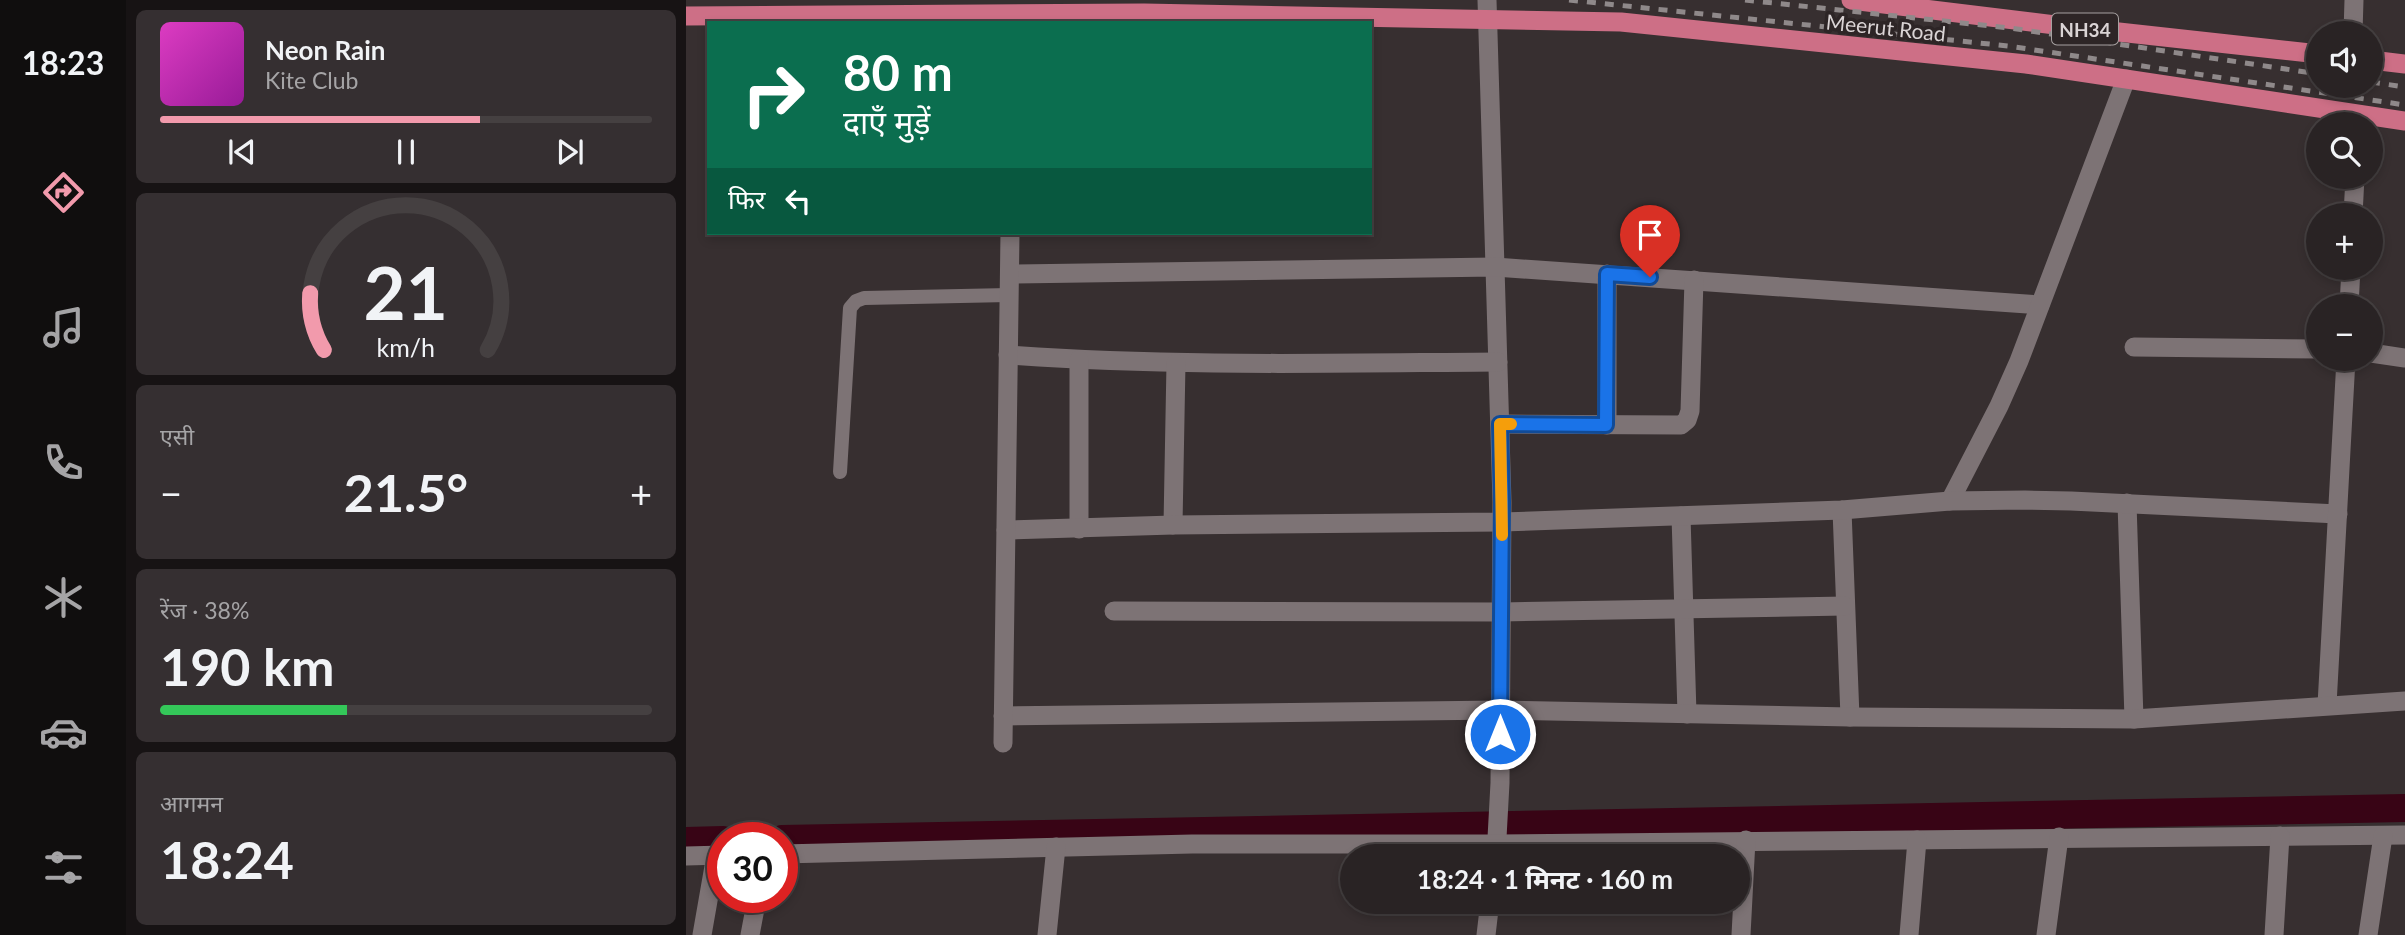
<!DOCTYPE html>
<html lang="hi">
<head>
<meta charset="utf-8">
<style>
	:root { --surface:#292324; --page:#352f31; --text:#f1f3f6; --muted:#a5a4a6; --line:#454041; --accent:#f29aac }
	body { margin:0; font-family:Lato,"Noto Sans Devanagari",sans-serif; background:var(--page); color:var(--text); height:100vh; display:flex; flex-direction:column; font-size:26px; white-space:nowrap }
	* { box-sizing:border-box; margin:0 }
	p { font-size:23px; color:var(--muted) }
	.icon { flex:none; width:38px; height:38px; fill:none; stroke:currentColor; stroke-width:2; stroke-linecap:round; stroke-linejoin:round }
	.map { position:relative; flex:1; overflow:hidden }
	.sheet { display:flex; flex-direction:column; gap:10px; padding:10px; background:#171314; width:560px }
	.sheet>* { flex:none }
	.banner { position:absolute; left:21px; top:21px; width:665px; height:214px; border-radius:0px; box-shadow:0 4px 10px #0003,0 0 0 2px var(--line); background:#0b6e4f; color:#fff; overflow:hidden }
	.tools { position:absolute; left:1620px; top:21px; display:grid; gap:14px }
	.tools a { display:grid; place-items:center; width:77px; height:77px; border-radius:50%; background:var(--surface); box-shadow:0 4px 10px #0003,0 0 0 2px var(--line); font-size:35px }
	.speed { position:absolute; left:21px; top:822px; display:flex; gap:14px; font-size:35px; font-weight:700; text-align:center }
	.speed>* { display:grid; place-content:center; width:91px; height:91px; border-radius:50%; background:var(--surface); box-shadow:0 4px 10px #0003,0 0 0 2px var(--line); line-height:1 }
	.speed .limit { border:10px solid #d22; background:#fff; color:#111 }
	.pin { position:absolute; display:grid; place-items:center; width:60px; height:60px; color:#fff; margin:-72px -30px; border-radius:50% 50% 50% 0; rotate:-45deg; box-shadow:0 0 7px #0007 }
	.pin .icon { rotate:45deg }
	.me { position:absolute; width:77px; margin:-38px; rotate:0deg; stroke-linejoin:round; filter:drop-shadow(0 0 5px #0008) }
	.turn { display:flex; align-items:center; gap:24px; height:147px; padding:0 21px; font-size:32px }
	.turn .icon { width:91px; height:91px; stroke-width:2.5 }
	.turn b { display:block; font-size:49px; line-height:60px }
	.then { display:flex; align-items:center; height:66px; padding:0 21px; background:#0003; gap:14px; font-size:26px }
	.big { font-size:52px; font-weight:700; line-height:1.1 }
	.sheet .widget { flex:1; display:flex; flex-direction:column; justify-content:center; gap:10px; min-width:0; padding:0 24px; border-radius:10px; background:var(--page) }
	.sheet .dial { align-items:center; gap:0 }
	.dial svg { height:182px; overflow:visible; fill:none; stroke:var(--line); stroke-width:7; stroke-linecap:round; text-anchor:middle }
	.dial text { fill:var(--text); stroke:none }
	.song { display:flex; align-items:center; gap:21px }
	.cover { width:84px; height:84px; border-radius:10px; background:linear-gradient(135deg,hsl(310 70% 55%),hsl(300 70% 35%)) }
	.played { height:7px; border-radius:4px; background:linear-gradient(90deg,var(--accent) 65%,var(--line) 65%) }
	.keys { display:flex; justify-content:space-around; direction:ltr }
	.heat { display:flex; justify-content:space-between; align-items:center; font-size:38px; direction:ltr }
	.charge { height:10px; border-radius:5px; background:linear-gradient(90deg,#34c759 38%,var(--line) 0) }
	.trip { position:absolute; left:654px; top:844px; width:410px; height:70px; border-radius:35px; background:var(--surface); box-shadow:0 4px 10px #0003,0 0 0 2px var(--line); font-weight:700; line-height:70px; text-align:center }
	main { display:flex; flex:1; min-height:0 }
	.dock { display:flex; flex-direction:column; width:126px; justify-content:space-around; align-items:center; background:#100e0e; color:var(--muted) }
	.dock .icon { width:49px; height:49px }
	.dock .active { color:var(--accent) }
	.dock b { font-size:32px; color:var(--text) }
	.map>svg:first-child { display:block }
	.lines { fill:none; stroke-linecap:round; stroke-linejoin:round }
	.canal { stroke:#380415; stroke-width:28 }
	.service { stroke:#7d7375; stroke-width:14 }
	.minor { stroke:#7d7375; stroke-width:19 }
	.trunk { stroke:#cd6f86; stroke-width:19 }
	.rail { stroke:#8f898a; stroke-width:5; stroke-dasharray:9 9; stroke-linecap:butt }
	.route-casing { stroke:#114b97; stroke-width:18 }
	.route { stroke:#1a73e8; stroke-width:12 }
	.slow { stroke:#f59e0b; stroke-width:12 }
	.labels { text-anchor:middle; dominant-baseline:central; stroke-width:7; stroke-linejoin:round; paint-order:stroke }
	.shield { fill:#2d2526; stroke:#a6a0a0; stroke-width:2 }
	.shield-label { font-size:19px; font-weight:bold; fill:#dad4d5 }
	.street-label { font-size:21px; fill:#dad4d5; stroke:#2d2526 }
</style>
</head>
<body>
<main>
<nav class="dock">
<b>18:23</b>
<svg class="icon active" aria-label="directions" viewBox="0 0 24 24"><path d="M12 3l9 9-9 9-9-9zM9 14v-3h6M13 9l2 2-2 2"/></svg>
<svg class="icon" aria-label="music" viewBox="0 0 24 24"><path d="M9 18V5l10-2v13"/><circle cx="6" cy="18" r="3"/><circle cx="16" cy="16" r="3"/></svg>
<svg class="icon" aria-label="phone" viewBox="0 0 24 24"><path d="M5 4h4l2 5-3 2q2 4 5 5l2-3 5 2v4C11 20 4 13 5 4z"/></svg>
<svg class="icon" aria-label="climate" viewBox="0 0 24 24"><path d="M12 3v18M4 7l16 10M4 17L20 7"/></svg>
<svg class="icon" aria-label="car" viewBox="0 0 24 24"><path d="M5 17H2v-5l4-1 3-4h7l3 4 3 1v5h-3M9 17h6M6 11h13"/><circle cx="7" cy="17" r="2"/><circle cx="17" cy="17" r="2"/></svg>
<svg class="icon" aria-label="filters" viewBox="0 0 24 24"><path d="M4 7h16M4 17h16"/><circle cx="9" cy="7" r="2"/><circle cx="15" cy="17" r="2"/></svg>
</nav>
<section class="sheet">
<div class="widget">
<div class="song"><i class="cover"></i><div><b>Neon Rain</b><p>Kite Club</p></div></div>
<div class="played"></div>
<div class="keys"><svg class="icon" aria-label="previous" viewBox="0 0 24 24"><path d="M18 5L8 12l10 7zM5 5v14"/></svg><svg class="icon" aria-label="pause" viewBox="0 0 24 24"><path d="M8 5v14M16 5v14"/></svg><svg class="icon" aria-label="next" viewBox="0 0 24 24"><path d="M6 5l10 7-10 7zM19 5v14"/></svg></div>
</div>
<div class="widget dial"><svg viewBox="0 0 100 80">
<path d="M14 69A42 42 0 1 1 86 69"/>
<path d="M14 69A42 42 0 0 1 8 44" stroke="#f29aac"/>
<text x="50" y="56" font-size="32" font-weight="700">21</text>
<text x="50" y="72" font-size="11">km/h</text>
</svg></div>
<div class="widget"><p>एसी</p>
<div class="heat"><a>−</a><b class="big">21.5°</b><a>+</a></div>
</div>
<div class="widget"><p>रेंज · 38%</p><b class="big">190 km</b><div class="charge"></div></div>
<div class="widget"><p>आगमन</p><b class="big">18:24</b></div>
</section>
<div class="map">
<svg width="1719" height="935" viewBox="0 0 1719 935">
	<rect width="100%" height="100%" fill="#372f30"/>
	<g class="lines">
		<g class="canal">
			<polyline points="96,839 1719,808"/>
			<polyline points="0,841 37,840"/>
		</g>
		<polyline class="service" points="154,472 164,308 170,301 178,298 323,295"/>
		<g class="minor">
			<polyline points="801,0 816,502 814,783 810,856"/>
			<polyline points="1667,33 1668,0"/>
			<polyline points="1667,215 1669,177"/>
			<polyline points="324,274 809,267 1354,305"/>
			<polyline points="1663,306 1665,268"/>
			<polyline points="1448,347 1633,349"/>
			<polyline points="1685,353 1719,358"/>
			<path d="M322,355C485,367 649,363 812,362"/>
			<polyline points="814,424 995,425 1001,420 1004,411 1008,280"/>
			<polyline points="921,425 921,274"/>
			<polyline points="1264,501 1313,406 1333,361 1440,79"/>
			<polyline points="1441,503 1448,719"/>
			<polyline points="1156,510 1164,717"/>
			<polyline points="995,516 1001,714"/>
			<polyline points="487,525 490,363"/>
			<polyline points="393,529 393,360"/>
			<polyline points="320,530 487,525 816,522 1156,510 1264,501 1339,500 1385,501 1652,514"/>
			<polyline points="428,611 815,612 1159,606"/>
			<polyline points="1641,705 1660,359"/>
			<polyline points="317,716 814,710 1164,717 1448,719 1719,701"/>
			<polyline points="317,743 324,233"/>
			<polyline points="96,854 506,844 811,844 1719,835"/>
			<polyline points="0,856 37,855"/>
			<polyline points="16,935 30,855"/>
			<polyline points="64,935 71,898"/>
			<polyline points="361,935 370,847"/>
			<polyline points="800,935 804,901"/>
			<polyline points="1055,935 1060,840"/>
			<polyline points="1223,935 1231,840"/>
			<polyline points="1360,935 1373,837"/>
			<polyline points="1588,935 1594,836"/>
			<polyline points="1682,935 1697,836"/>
		</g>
		<g class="trunk">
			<polyline points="1165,0 1369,25 1633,54"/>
			<polyline points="0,16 458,13 935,22 1340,64 1719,121"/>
			<polyline points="1685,60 1719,64"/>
		</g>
		<g class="rail">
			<polyline points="883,0 1322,46 1719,105"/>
			<polyline points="1059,0 1324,28 1633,74"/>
			<polyline points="1685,82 1719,87"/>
		</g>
	</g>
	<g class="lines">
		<defs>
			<polyline id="route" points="814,734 816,502 814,424 920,425 921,274 964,277"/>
		</defs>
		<use href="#route" class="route-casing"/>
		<use href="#route" class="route"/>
		<polyline class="slow" points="816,535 814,424 825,424"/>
	</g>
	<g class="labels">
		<rect class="shield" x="1366" y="13.5" width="66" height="31" rx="5"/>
		<g class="shield-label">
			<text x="1399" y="29">NH34</text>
		</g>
		<g class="street-label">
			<text transform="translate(1200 27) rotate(6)">Meerut Road</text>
		</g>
	</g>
</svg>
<div class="tools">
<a><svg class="icon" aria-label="sound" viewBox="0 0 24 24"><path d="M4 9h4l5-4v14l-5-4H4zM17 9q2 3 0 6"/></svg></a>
<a><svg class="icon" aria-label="search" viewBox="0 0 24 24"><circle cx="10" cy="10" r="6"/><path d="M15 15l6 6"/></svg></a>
<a>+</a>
<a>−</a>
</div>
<div class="speed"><div class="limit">30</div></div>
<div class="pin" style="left:964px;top:277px;background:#d93025"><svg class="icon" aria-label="arrive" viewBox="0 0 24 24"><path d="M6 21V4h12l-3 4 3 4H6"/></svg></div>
<svg class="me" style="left:814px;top:734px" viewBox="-20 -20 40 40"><circle r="17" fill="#1a73e8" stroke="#fff" stroke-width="3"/><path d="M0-11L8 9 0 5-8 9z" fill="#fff"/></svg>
<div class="trip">18:24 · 1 मिनट · 160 m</div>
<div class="banner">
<div class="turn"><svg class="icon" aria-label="right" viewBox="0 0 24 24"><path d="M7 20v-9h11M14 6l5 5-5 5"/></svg><div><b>80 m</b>दाएँ मुड़ें</div></div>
<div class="then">फिर<svg class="icon" aria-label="left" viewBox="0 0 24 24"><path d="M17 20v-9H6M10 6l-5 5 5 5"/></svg></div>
</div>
</div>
</main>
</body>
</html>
